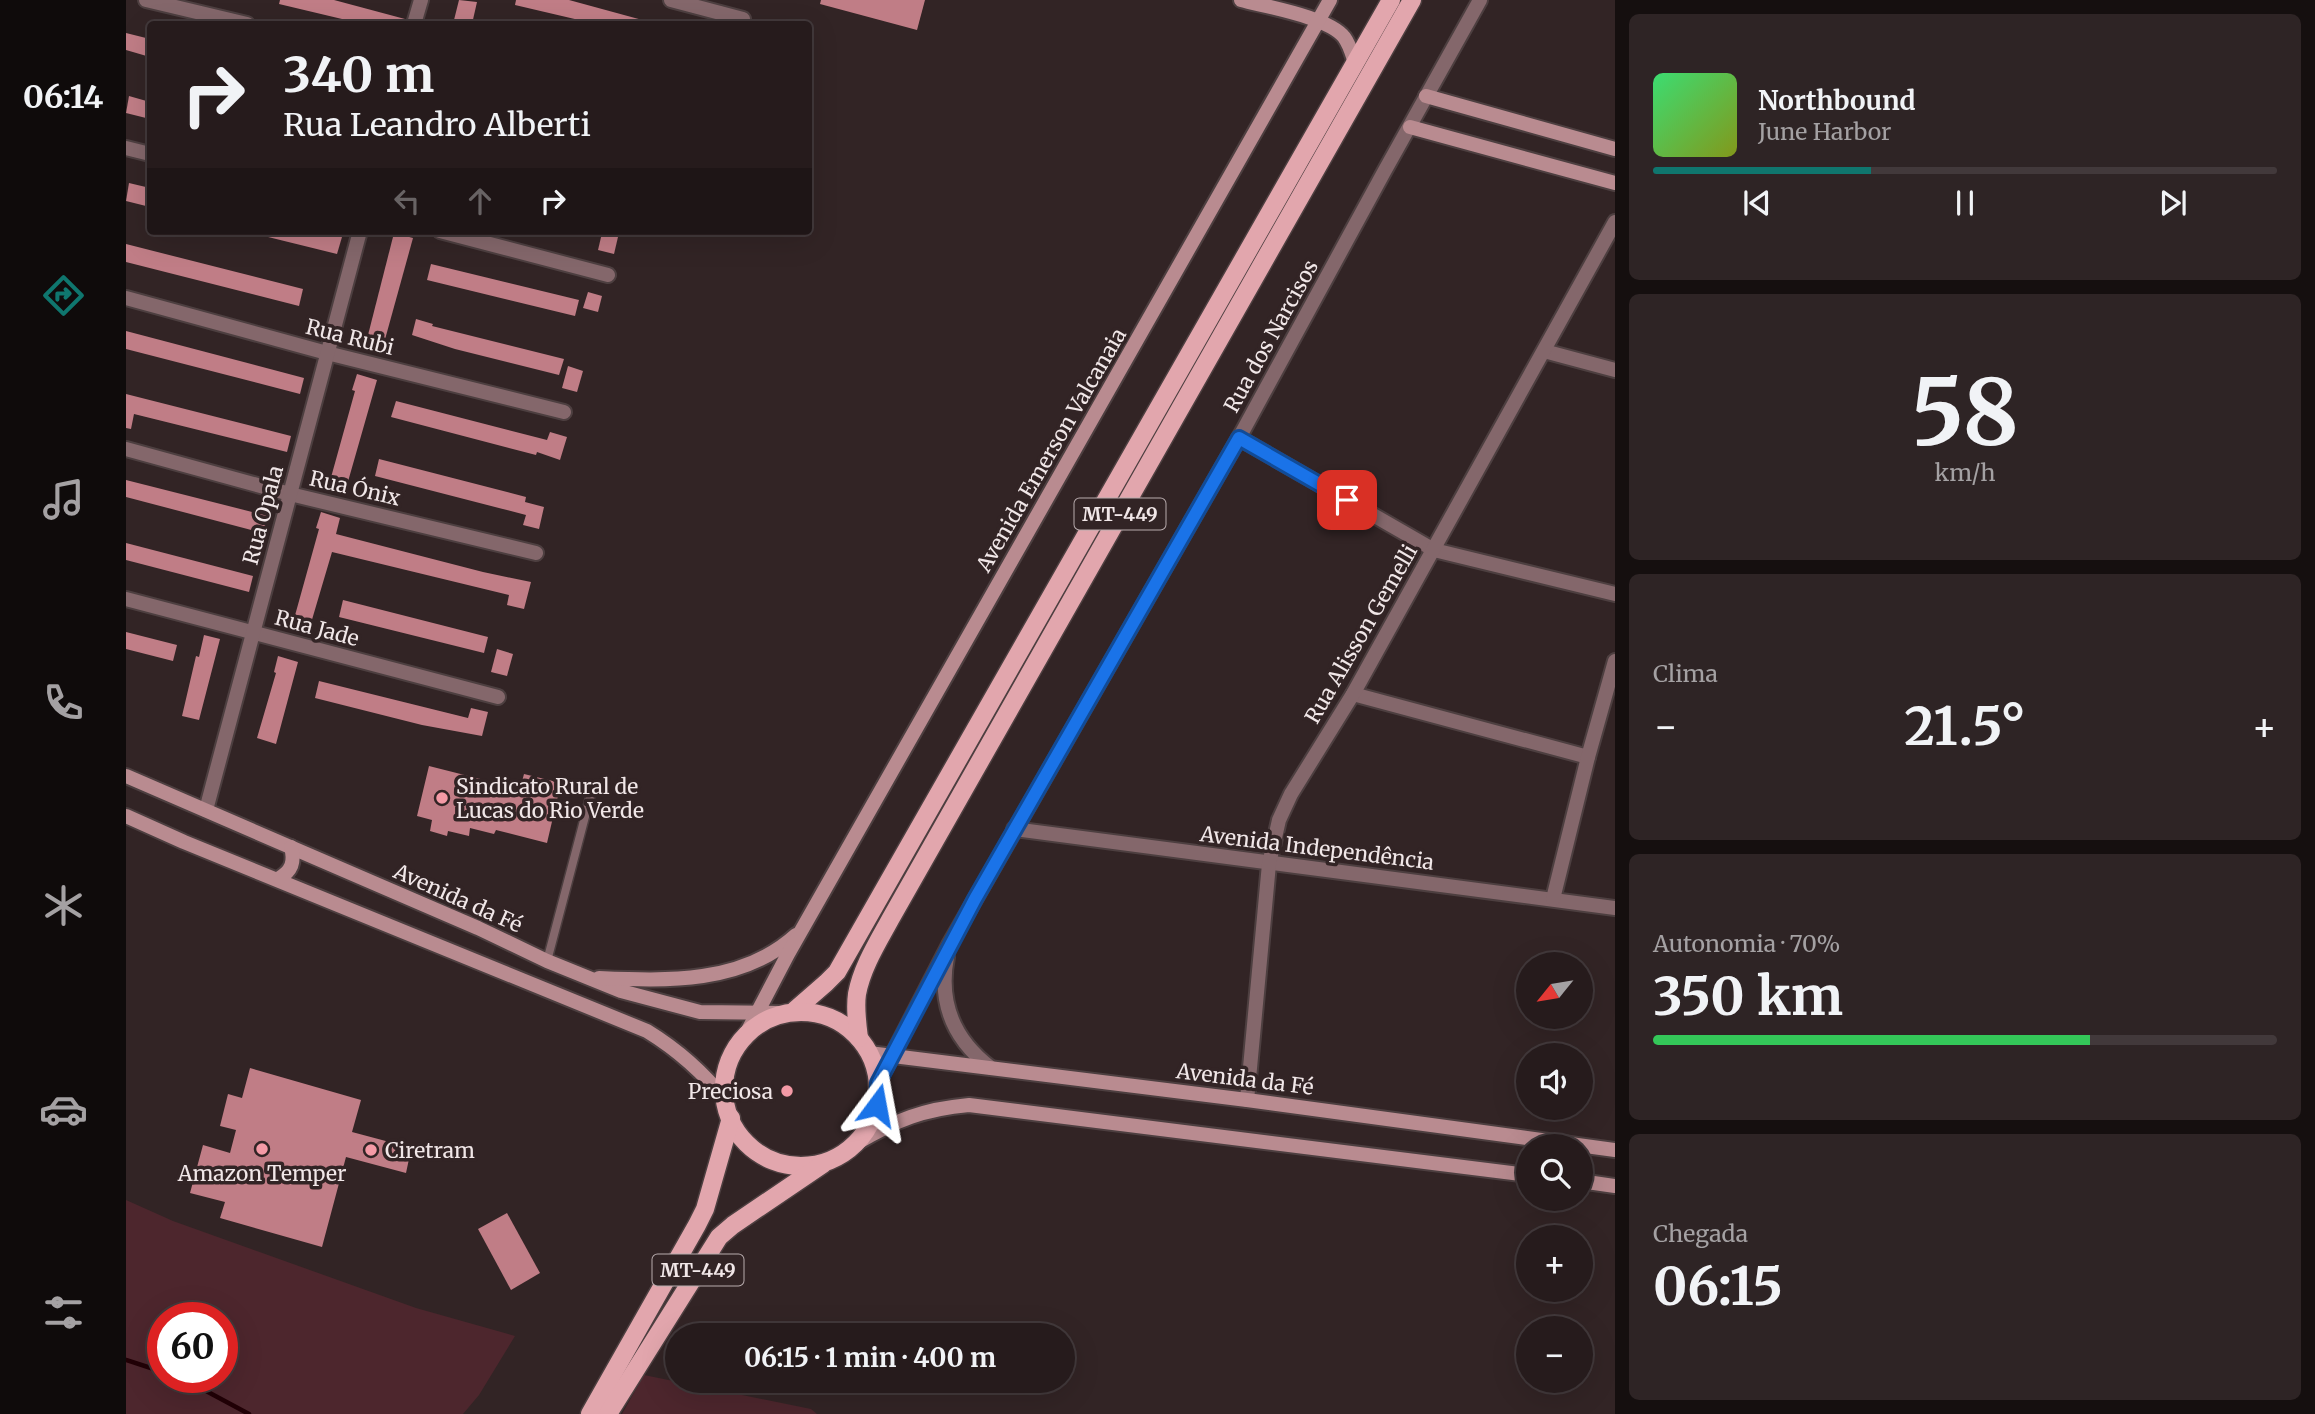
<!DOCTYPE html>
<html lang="pt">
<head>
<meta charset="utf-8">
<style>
	:root { --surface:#261b1c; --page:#2e2425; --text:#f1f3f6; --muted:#a4a1a3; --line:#42393b; --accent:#0f766e }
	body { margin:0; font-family:Merriweather,serif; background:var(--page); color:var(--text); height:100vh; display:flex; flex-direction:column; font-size:26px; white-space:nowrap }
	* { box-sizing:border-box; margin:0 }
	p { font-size:23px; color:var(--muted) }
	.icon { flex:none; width:38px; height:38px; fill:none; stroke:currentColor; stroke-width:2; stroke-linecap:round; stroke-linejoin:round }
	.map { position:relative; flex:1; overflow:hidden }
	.side { display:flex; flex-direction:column; gap:14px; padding:14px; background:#150f0f; width:700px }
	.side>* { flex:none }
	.hud { position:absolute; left:21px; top:21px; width:665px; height:214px; border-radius:7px; box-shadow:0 7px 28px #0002,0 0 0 2px var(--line); background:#261b1c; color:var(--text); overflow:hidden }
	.needle { width:46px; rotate:240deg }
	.fabs { position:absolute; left:1390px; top:952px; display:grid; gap:14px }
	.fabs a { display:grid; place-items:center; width:77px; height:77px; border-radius:50%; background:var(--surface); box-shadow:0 7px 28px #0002,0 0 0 2px var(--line); font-size:35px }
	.speed { position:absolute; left:21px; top:1302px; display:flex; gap:14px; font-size:35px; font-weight:700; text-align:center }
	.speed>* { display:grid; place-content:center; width:91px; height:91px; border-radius:50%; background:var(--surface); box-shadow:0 7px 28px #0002,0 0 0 2px var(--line); line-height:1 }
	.speed .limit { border:10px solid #d22; background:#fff; color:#111 }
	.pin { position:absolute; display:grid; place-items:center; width:60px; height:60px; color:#fff; margin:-30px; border-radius:14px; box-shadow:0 4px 10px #0006 }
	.me { position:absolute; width:77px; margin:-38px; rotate:13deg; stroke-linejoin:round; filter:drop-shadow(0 0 5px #0008) }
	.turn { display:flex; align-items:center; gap:24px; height:147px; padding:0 21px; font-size:32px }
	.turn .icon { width:91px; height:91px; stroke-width:2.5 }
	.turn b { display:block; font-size:49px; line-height:60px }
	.lanes { display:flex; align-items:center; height:66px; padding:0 21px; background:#0003; justify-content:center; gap:35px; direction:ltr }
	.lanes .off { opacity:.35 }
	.big { font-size:52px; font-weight:700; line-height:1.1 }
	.side .widget { flex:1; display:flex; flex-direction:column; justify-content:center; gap:10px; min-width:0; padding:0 24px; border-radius:10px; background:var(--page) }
	.side .dial { align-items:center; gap:0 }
	.dial b { font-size:91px; line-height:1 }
	.song { display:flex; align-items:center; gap:21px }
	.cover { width:84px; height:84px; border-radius:10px; background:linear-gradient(135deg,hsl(140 70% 55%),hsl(70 70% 35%)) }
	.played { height:7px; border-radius:4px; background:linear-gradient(90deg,var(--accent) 35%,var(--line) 35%) }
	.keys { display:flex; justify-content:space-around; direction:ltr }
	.heat { display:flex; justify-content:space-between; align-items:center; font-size:38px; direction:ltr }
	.charge { height:10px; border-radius:5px; background:linear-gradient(90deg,#34c759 70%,var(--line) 0) }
	.trip { position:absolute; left:539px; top:1323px; width:410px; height:70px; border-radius:35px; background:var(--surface); box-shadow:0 7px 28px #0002,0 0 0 2px var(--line); font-weight:700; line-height:70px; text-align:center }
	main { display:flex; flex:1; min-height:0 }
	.tabs { display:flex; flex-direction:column; width:126px; justify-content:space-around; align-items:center; background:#0f0b0b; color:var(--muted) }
	.tabs .icon { width:49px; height:49px }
	.tabs .current { color:var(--accent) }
	.tabs b { font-size:32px; color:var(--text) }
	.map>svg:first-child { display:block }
	.green { fill:#4d262d; fill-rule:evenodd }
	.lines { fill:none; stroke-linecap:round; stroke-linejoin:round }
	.stream { stroke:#210006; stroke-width:4.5 }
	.building { fill:#c07d86 }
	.lane-casing { stroke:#4d3f40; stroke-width:11 }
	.street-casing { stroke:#4d3f40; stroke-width:18 }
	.secondary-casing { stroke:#4d3f40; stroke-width:18 }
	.primary-casing { stroke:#4d3f40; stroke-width:21 }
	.lane { stroke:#84676b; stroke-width:8 }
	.street { stroke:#84676b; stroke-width:14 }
	.secondary { stroke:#b98b90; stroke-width:14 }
	.primary { stroke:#e2a6ad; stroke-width:18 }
	.route-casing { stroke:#114b97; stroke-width:18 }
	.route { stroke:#1a73e8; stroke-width:12 }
	.poi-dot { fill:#f49aa6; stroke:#322425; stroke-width:2.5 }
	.labels { text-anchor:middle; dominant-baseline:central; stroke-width:7; stroke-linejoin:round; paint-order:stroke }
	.shield { fill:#322425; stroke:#b8acae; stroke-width:2 }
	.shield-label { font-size:19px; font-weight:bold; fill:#f1e7e8 }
	.street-label { font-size:21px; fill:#f1e7e8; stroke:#322425 }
	.poi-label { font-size:21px; fill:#f1e7e8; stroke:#322425; text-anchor:start }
</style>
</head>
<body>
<main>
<nav class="tabs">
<b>06:14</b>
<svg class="icon current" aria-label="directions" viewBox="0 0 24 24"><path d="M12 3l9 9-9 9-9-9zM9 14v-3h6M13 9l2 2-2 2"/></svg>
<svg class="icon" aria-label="music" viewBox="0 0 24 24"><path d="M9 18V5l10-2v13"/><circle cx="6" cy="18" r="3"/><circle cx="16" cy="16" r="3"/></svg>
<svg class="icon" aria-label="phone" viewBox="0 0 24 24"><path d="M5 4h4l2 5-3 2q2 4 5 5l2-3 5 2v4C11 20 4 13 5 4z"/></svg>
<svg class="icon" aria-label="climate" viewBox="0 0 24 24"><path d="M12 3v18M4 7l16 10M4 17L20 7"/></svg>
<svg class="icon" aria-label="car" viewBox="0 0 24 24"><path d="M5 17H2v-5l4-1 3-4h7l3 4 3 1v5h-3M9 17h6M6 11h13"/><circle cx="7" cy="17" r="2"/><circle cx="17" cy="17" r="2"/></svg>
<svg class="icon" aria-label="filters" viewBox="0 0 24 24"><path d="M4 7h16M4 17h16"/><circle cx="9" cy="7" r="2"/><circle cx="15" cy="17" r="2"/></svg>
</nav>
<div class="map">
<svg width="1489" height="1414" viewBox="0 0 1489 1414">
	<rect width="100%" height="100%" fill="#322425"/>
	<g class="green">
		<path d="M0,1200L47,1221L290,1308L389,1336L353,1395L337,1414H0ZM37,1318H96V1377H37Z"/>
		<polygon points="518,1375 685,1409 691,1414 496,1414"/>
	</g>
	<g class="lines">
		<g class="stream">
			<polyline points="0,1360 37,1372"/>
			<polyline points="54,1377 123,1414"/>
		</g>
	</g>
	<g class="building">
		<polygon points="154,0 208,0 279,19 279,24 237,24 153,4"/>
		<polygon points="333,0 351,2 346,24 327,24"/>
		<polygon points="390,0 443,0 520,21 520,24 470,24 389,5"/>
		<polygon points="695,0 799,0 791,30 694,4"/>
		<polygon points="0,33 24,39 24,57 0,50"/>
		<polygon points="3,96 24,102 24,119 0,113"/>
		<polygon points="3,183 24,188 24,207 0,201"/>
		<polygon points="139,231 189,231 216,237 211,254 138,236"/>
		<polygon points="268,233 287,238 258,343 241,339"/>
		<polygon points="476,233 492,237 488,254 472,250"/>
		<polygon points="0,244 177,289 173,306 0,262"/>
		<polygon points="305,264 453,300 449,316 301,280"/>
		<polygon points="462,292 476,296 472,312 457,308"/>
		<polygon points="290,319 307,324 306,326 438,359 433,375 329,349 286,335"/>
		<polygon points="0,331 178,378 174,394 0,349"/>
		<polygon points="442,366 457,371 451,392 436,388"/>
		<polygon points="231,374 251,380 221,485 204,481 229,391 226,390"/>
		<polygon points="0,394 165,436 161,452 8,414 5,429 0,428"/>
		<polygon points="270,401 421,440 424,432 441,437 434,460 411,452 410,455 265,417"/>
		<polygon points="253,459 400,497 399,502 418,507 413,529 397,525 400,515 249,476"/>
		<polygon points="0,480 142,516 137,533 0,497"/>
		<polygon points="195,512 214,518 210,534 357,572 405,582 398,609 381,605 383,595 206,552 185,623 168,619 193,529 190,528"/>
		<polygon points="0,543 127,576 123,592 0,560"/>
		<polygon points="217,600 362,637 358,653 213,617"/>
		<polygon points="0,632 51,645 47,661 0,649"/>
		<polygon points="78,635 94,639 73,720 56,716 70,656 73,657"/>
		<polygon points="371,649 387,654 381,676 365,672"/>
		<polygon points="152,656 172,662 150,744 131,738 150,673 148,672"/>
		<polygon points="193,681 342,718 345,708 362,712 356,736 296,725 189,698"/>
		<polygon points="303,766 394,789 398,774 435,783 421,843 370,830 368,834 344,828 343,836 322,831 321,836 304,831 306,820 291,816"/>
		<polygon points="124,1068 235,1100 226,1132 271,1144 268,1155 283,1159 280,1173 220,1157 196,1247 94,1218 99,1202 64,1193 77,1145 104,1153 110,1130 94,1126 102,1094 116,1098"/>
		<polygon points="381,1213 414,1273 385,1290 352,1229"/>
	</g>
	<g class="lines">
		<defs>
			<polyline id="lane" points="421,961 466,790"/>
			<g id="street">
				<polyline points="20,0 121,24"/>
				<polyline points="545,0 617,19"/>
				<polyline points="288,24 295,0"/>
				<polyline points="0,148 24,154"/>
				<polyline points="314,231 482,275"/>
				<polyline points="0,298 201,353 438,412"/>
				<polyline points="1418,351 1489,370"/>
				<polyline points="1113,438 1308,550 1489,594"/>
				<polyline points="0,449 164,494 410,553"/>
				<polyline points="0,599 372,697"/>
				<polyline points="1227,694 1462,757"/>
				<polyline points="80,810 234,231"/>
				<polyline points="888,829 1489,908"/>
				<polyline points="1427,899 1462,757 1489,661"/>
				<path d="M821,957C812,1004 828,1040 865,1068"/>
				<polyline points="752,1083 823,945 1113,438 1258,172 1354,0"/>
				<polyline points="1121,1100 1143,864 1153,820 1165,794 1227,694 1489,222"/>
			</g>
			<g id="secondary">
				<path d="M1115,0C1141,7 1202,17 1218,37C1224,45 1226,54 1229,63"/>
				<polyline points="1300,96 1489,149"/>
				<polyline points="1284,127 1489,183"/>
				<polyline points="0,776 352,928 421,961 495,991 574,1012 658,1013"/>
				<path d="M0,816L58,842L521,1031C552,1050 577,1072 600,1101"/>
				<path d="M152,879C166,871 169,862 165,847"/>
				<path d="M473,978C541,981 616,984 670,935"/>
				<polyline points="619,1036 662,954 1204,0"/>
				<polyline points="743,1053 1121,1100 1489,1150"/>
				<path d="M731,1143C770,1120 798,1109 843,1105L1402,1175"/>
				<polyline points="1454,1181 1489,1186"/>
			</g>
			<g id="primary">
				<polyline points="669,1010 700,983 711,972 1265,0"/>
				<circle cx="675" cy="1089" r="77"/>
				<path d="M733,1038C731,1023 729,1008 731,994C736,967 752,942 765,918L1286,0"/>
				<polyline points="464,1414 571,1225 579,1209 605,1118"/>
				<polyline points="482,1414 593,1237 607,1225 697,1164"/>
			</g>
		</defs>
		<use href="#lane" class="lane-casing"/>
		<use href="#street" class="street-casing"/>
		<use href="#secondary" class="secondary-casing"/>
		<use href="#primary" class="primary-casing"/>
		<use href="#lane" class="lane"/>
		<use href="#street" class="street"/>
		<use href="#secondary" class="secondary"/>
		<use href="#primary" class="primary"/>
	</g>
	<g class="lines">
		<defs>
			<polyline id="route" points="751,1105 752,1083 849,899 1113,438 1221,500"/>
		</defs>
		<use href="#route" class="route-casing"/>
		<use href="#route" class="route"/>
	</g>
	<g class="poi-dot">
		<circle cx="316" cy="798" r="7"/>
		<circle cx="661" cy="1091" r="7"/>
		<circle cx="136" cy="1149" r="7"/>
		<circle cx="245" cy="1150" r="7"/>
	</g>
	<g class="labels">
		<g class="shield">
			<rect x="948.5" y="498.5" width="91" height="31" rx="5"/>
			<rect x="526.5" y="1254.5" width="91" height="31" rx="5"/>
		</g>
		<g class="shield-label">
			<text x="994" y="514">MT-449</text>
			<text x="572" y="1270">MT-449</text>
		</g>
		<g class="street-label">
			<text transform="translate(1145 336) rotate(-61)">Rua dos Narcisos</text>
			<text transform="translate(224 337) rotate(14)">Rua Rubi</text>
			<text transform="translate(925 450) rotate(-60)">Avenida Emerson Valcanaia</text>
			<text transform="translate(229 488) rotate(13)">Rua Ónix</text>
			<text transform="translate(137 515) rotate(-75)">Rua Opala</text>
			<text transform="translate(191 628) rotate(15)">Rua Jade</text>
			<text transform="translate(1235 634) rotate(-60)">Rua Alisson Gemelli</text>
			<text transform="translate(1191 848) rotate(7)">Avenida Independência</text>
			<text transform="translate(332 898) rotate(24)">Avenida da Fé</text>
			<text transform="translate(1119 1079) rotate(7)">Avenida da Fé</text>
		</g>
		<g class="poi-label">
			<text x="330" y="786">Sindicato Rural de<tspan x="330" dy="24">Lucas do Rio Verde</tspan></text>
			<text x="647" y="1091" text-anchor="end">Preciosa</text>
			<text x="259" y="1150">Ciretram</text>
			<text x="136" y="1173" text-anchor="middle">Amazon Temper</text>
		</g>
	</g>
</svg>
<div class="fabs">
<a><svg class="needle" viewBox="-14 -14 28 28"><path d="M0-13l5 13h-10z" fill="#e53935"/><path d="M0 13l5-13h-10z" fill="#a4a1a3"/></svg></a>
<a><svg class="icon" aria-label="sound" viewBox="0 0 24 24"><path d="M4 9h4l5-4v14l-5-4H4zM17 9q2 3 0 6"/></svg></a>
<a><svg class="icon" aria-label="search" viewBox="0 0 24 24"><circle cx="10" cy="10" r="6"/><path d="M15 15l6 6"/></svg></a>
<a>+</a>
<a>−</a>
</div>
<div class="speed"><div class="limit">60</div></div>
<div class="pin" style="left:1221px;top:500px;background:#d93025"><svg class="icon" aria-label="arrive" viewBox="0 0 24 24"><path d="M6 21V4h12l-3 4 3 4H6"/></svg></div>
<svg class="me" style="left:751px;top:1105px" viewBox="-20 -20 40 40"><path d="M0-17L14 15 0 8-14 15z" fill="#1a73e8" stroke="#fff" stroke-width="4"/></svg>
<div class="trip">06:15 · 1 min · 400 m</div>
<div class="hud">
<div class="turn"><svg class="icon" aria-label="right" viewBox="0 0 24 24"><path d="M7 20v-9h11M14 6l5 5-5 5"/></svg><div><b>340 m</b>Rua Leandro Alberti</div></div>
<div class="lanes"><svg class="icon off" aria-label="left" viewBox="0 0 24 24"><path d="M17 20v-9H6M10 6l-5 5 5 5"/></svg><svg class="icon off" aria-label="ahead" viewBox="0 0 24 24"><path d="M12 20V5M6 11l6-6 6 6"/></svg><svg class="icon" aria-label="right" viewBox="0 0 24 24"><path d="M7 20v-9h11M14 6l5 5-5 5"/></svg></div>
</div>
</div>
<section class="side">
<div class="widget">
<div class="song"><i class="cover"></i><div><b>Northbound</b><p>June Harbor</p></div></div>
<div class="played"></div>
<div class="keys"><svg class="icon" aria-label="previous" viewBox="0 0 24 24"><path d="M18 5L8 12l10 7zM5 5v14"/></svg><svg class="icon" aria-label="pause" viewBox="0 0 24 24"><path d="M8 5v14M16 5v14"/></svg><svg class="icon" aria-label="next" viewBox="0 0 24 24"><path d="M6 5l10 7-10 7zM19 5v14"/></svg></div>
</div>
<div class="widget dial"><b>58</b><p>km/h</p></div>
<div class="widget"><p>Clima</p>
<div class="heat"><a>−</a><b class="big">21.5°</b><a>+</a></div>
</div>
<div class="widget"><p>Autonomia · 70%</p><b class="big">350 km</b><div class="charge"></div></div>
<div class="widget"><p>Chegada</p><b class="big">06:15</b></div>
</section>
</main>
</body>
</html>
